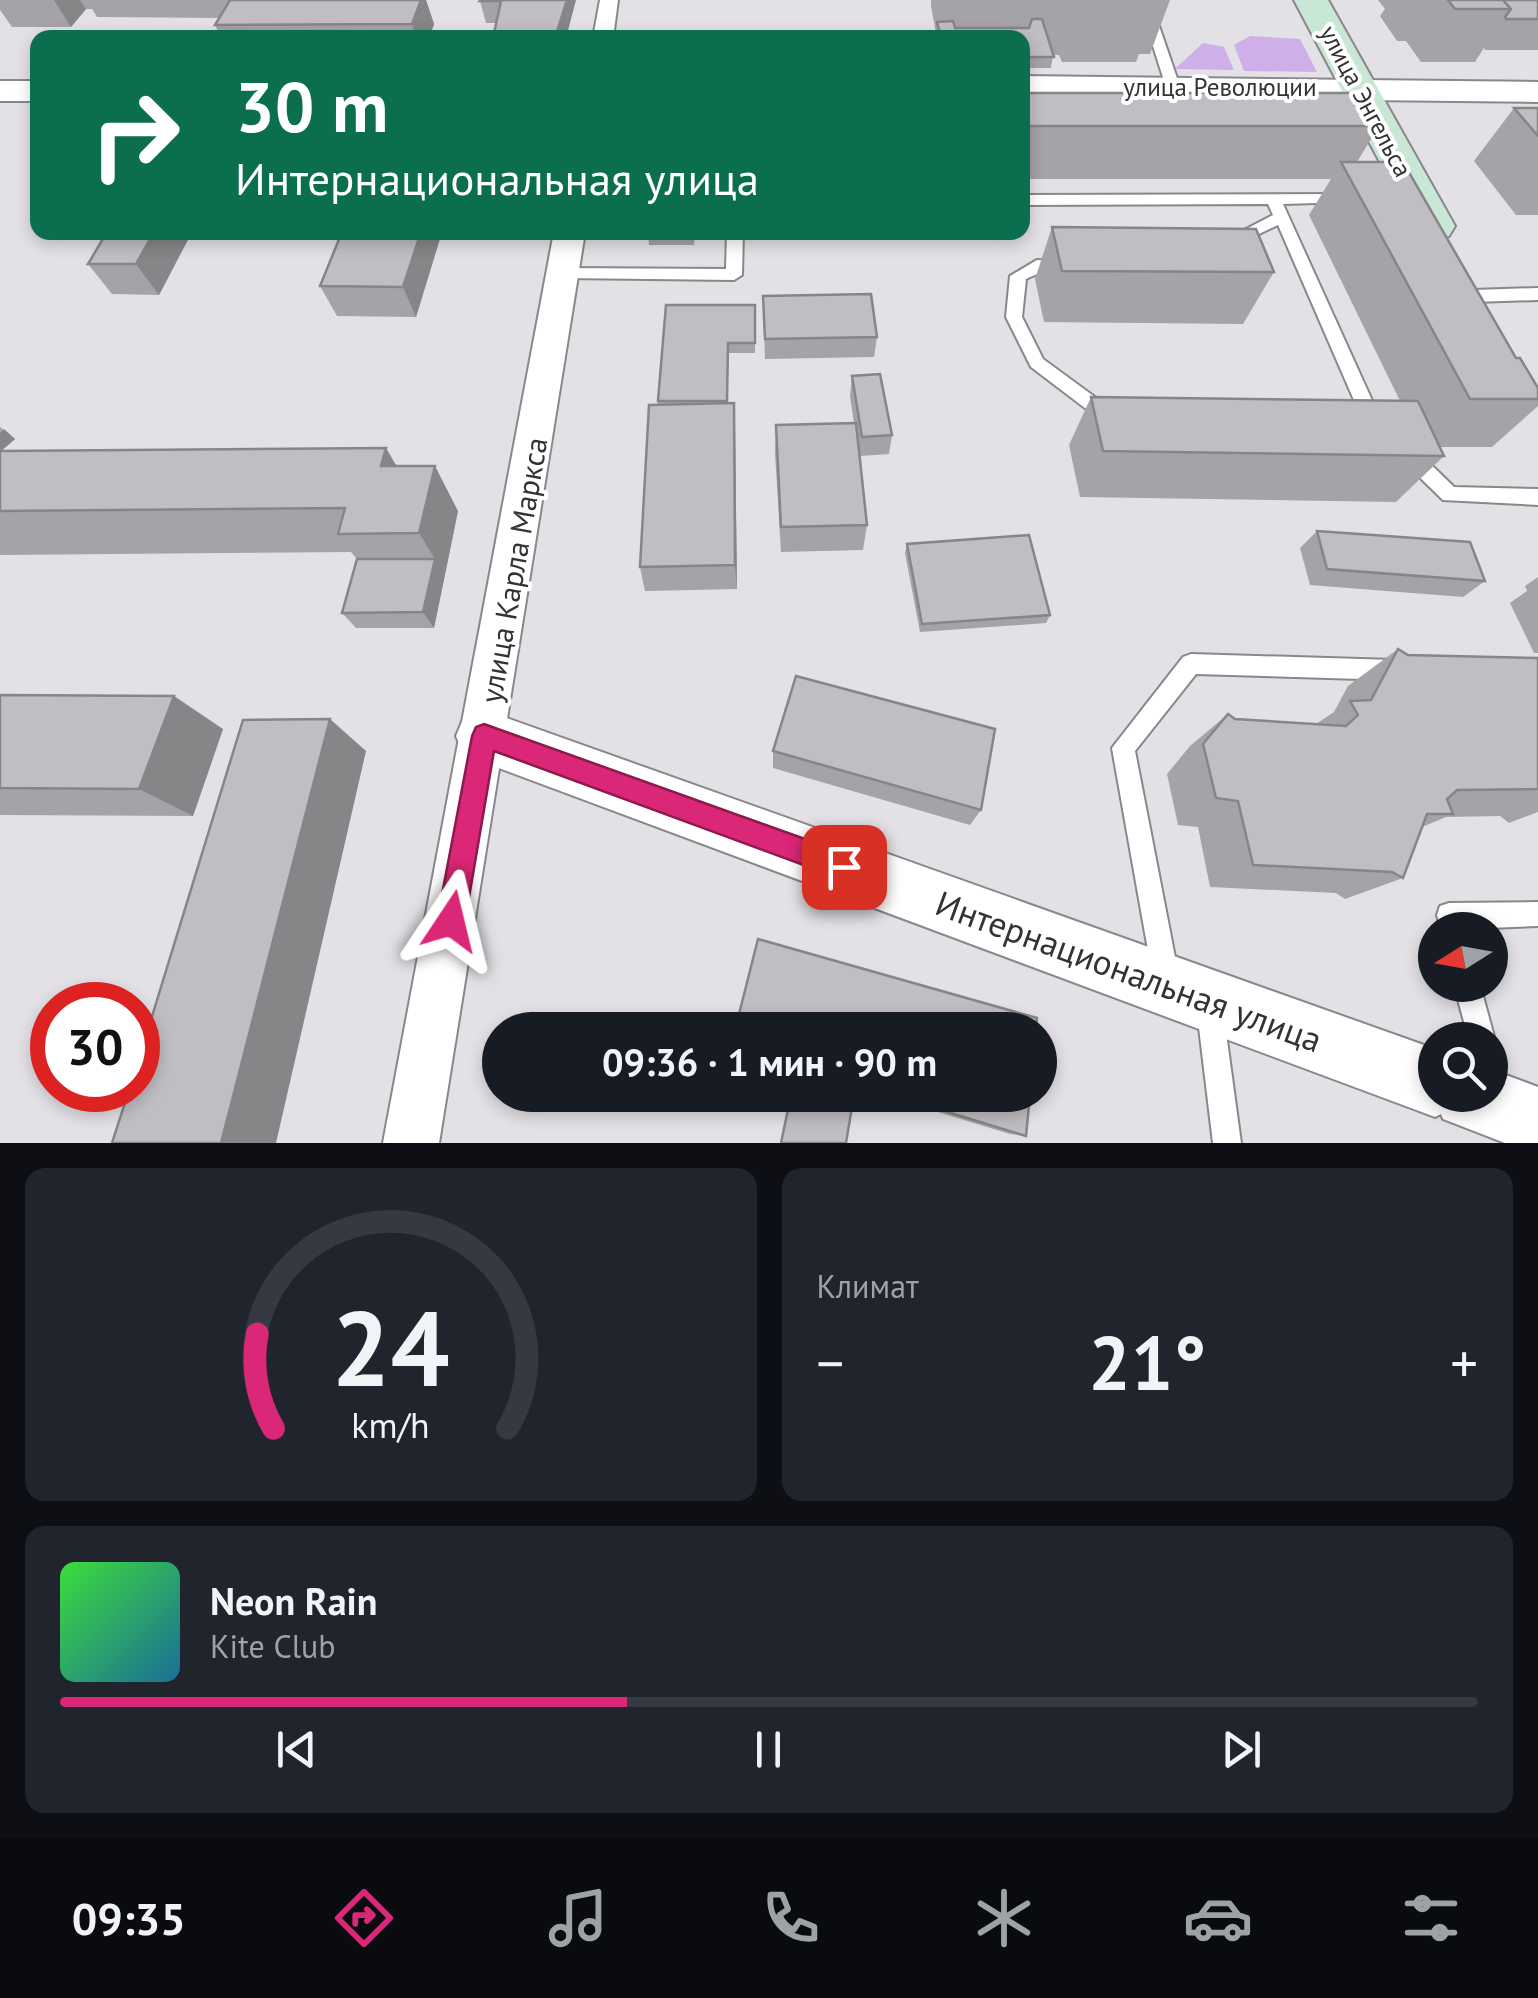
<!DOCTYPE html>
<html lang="ru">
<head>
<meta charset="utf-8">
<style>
	:root { --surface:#171b24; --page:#20242c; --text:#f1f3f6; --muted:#9ea1a6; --line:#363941; --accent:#db2777 }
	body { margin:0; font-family:"PT Sans",sans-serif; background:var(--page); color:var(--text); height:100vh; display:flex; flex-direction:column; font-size:38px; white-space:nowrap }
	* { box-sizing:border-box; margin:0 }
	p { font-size:32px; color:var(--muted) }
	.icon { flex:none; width:55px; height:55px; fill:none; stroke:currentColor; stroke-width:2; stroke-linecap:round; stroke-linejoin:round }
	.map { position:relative; height:1143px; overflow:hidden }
	.side { display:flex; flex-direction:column; gap:25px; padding:25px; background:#0d0f14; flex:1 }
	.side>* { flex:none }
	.guide { position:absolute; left:30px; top:30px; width:1000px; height:210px; border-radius:20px; box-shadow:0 5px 15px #0003; background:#0b6e4f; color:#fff; overflow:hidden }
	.needle { width:65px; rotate:259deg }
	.fabs { position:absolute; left:1418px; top:912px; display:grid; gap:20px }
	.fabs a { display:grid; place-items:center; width:90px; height:90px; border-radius:50%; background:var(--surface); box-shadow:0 5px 15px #0003; font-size:50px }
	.speed { position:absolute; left:30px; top:982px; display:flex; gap:20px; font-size:50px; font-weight:700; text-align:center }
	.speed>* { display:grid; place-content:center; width:130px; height:130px; border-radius:50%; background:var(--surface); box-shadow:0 5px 15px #0003; line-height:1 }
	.speed .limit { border:15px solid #d22; background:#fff; color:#111 }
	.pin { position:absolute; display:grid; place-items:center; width:85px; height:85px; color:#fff; margin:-42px; border-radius:20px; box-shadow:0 5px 15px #0006 }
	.me { position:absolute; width:110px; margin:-55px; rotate:10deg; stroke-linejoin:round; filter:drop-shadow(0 0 8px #0008) }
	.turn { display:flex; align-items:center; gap:35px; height:210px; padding:0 40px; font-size:45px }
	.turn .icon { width:130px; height:130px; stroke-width:2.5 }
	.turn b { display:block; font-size:70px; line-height:85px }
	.big { font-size:75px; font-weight:700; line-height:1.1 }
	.side .card { flex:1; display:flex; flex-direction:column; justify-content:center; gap:15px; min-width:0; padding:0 35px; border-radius:20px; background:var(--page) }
	.side .dial { align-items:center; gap:0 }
	.dial svg { height:260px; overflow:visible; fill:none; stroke:var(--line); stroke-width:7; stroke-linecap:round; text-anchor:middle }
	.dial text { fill:var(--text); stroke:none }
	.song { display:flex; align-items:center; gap:30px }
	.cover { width:120px; height:120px; border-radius:15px; background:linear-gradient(135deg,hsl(120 70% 55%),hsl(200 70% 35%)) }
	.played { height:10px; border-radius:5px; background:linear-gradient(90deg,var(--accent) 40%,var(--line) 40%) }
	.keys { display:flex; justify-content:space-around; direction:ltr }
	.heat { display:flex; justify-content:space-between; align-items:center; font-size:55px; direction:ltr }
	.side .tiles { flex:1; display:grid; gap:25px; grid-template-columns:1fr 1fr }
	.card:last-child { grid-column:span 2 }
	.trip { position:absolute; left:482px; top:1012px; width:575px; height:100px; border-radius:50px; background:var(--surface); box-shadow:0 5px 15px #0003; font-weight:700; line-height:100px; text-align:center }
	.dock { display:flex; height:160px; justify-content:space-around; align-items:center; background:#090b0e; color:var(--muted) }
	.dock .icon { width:70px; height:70px }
	.dock .current { color:var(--accent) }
	.dock b { font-size:45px; color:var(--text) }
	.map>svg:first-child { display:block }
	.green { fill:#ceafea }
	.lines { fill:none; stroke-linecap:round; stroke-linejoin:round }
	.service-casing { stroke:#89878b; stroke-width:4 }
	.pedestrian-casing { stroke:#89878b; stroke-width:4 }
	.minor-casing { stroke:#89878b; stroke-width:4 }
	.tertiary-casing { stroke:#89878b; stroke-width:4 }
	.secondary-casing { stroke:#89878b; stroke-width:4 }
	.service { fill:#fff; fill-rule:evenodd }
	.pedestrian { fill:#fff; fill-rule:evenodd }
	.minor { fill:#fff; fill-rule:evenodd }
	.tertiary { fill:#fff; fill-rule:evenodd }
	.secondary { fill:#c8e7d4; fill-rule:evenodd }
	.wall { fill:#a5a3a7 }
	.shaded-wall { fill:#868588 }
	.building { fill:#c0bec2; stroke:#868588; stroke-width:2.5 }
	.route { fill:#db2777; stroke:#8e194d; stroke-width:2.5 }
	.labels { text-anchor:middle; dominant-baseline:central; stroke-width:8; stroke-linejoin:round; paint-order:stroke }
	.far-street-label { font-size:25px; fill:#333234; stroke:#fff }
	.street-label { font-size:30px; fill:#333234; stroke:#fff }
	.near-street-label { font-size:35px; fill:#333234; stroke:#fff }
</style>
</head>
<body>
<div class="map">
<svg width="1538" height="1143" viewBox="0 0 1538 1143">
	<rect width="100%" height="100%" fill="#e3e1e5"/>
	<g class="green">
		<polygon points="1250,36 1300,39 1317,72 1244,71 1234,45"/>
		<polygon points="1203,43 1224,47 1234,70 1175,69"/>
	</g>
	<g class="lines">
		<defs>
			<g id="service">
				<polygon points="1141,19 1158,23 1180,87 1178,90 1166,87 1147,27 1135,23"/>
				<polygon points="1346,194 1353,199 1351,202 1283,204 1380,418 1371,425 1361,423 1358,418 1360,414 1278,225 1238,244 1233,245 1225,240 1273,215 1268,204 1022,205 1022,195"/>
				<polygon points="727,232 743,232 742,275 734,280 563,278 555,273 563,268 726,269"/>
				<path d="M1037,260L1065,261L1073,266C1062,276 1045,268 1026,279L1022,317L1043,359L1114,411L1117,416L1114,421H1102L1031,367L1006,317L1010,276Z"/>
				<polygon points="1538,288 1538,300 1473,302 1465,296 1473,290"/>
				<polygon points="1407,446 1414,448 1454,487 1538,489 1538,505 1443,500 1400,458 1398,453 1400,448"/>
				<polygon points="1191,654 1394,660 1402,663 1405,670 1402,677 1394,680 1196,674 1135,751 1179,978 1175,987 1166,991 1157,987 1153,978 1112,748 1183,657"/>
				<polygon points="1538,902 1538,926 1441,930 1437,915 1440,906 1449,903"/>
				<polygon points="1454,985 1480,985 1495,1040 1491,1049 1490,1040 1469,1040"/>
				<polygon points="1210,998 1219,1002 1223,1011 1241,1143 1213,1143 1197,1011 1201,1002"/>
			</g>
			<polygon id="pedestrian" points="600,0 618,0 613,38 593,38"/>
			<polygon id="minor" points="554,232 585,232 439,1143 383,1143"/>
			<g id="tertiary">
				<polygon points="1022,76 1538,82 1538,102 1022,96"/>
				<rect x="0" y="81" width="38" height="20"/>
				<polygon points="484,710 1435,1049 1435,1095 1490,1095 1490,1069 1538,1087 1538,1143 1505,1143 1443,1119 1441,1114 1435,1117 464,755 456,736 464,717"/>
			</g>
			<polygon id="secondary" points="1294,0 1328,0 1455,226 1449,236 1434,240 1419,236"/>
		</defs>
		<use href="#service" class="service-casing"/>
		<use href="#pedestrian" class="pedestrian-casing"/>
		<use href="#minor" class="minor-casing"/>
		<use href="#tertiary" class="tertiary-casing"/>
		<use href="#secondary" class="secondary-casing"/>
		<use href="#service" class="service"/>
		<use href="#pedestrian" class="pedestrian"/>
		<use href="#minor" class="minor"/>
		<use href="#tertiary" class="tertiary"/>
		<use href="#secondary" class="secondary"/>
	</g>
	<g class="wall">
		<polygon points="0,0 426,0 434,24 429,38 221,38 215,25 219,18 97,17 92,9 86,9 71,27 12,27 0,10"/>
		<polygon points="576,0 496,23 486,23 480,1"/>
		<polygon points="931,0 1047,0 1042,19 1047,0 1170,0 1150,54 1139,54 1136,62 1062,62 1059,55 1053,55 1051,68 1022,68 1022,38 937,38 931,6"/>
		<polygon points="1378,0 1538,0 1538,50 1485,50 1484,48 1475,62 1421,62 1406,41 1397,41 1380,16 1385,9"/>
		<polygon points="1022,93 1379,126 1357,162 1516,358 1538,388 1538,406 1492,447 1440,447 1444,456 1396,502 1080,497 1069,445 1091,397 1400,401 1309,215 1331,179 1022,179"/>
		<polygon points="1514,108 1538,108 1538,215 1516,215 1474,161"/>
		<polygon points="1052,227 1274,272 1243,324 1044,322 1035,279"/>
		<polygon points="107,232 192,232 159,295 112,294 88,264"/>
		<polygon points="342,232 442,232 416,317 337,316 320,286"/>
		<polygon points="648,232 695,232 694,245 649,245"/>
		<polygon points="763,296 877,337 874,357 765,359"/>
		<polygon points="755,305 755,353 729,353 727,403 734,403 735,431 737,589 645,591 640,567 658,401"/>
		<polygon points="852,376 892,435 889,454 860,456 867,525 863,550 781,552 775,453 776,425 854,423 850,396"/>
		<polygon points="0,427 15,439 1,451 397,466 458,511 434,628 356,628 342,613 357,559 351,552 0,555"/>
		<polygon points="1317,531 1485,581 1463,597 1310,585 1300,548"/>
		<polygon points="907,544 1050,615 1046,623 920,632 905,553"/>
		<polygon points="1538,577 1538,653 1534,653 1510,603 1527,591 1525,586"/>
		<polygon points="1398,649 1408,655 1538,658 1538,812 1509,823 1500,816 1446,817 1422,827 1403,878 1345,899 1336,893 1210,887 1198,827 1178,825 1167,774 1190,746 1228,714 1235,719 1316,724 1334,712 1348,686"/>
		<polygon points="0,695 223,729 193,816 0,815"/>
		<polygon points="773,751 981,810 970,825 773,768"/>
		<polygon points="882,1095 1030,1095 1026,1136 1010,1134"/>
	</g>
	<g class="shaded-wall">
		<polygon points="54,0 80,0 86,9 71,27"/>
		<polygon points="421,0 426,0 434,24 429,38 417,38 412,24"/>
		<polygon points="567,0 576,0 566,38 555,38"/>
		<polygon points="154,232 192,232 159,295 136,264"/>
		<polygon points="421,232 442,232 416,317 403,287"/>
		<polygon points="734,403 735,431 737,589 735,565"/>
		<polygon points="4,429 15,439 0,452 0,433"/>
		<polygon points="386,448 413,494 381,466"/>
		<polygon points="435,466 458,511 434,628 423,612 435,559 419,533"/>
		<polygon points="174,696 223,729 193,816 139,789"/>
		<polygon points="330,719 366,751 276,1143 221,1143"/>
	</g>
	<g class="building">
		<polygon points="230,0 421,0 412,24 215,25"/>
		<polygon points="481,0 567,0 555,38 493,38 501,1 480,1"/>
		<polygon points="1448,0 1503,0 1511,9 1455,9"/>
		<polygon points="1503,0 1538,0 1538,19 1506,19 1505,17 1511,9"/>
		<polygon points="1032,19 1042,19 1054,57 1022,57 1022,38 941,38 937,22 953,21 955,28 1029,28"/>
		<polygon points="1022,93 1359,93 1379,126 1022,126"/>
		<polygon points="1514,108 1538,108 1538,136"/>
		<polygon points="1341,162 1403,162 1516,358 1520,358 1538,388 1538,399 1470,399"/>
		<polygon points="1052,227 1256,229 1274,272 1062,271"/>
		<polygon points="107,232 154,232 136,264 88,264"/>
		<polygon points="342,232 421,232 403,287 320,286"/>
		<rect x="648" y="232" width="45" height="2"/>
		<polygon points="871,294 877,337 765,339 763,296"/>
		<polygon points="666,305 755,305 755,343 728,343 727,401 658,401"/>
		<polygon points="880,374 892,435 862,437 852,376"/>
		<polygon points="1091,397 1418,401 1444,456 1103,451"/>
		<polygon points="734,403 735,565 640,567 649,405"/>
		<polygon points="856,423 867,525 781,527 776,425"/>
		<polygon points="386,448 381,466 435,466 419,533 338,534 345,508 0,511 0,451"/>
		<polygon points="1317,531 1470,542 1485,581 1327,569"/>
		<polygon points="1029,535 1050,615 922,624 907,544"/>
		<polygon points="357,559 435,559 423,612 342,613"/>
		<polygon points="1398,649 1408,655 1538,658 1538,789 1457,790 1447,799 1453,814 1427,814 1403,878 1392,872 1253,865 1238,801 1216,798 1203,744 1228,714 1235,719 1346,726 1358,715 1350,701 1371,700"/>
		<polygon points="796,676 995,729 981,810 773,751"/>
		<polygon points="0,695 174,696 139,789 0,788"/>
		<polygon points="330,719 221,1143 112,1143 129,1090 138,1090 138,1062 243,720"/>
		<polygon points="758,939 1037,1018 1036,1030 735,1030"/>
		<polygon points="791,1095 854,1095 846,1143 781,1143"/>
		<polygon points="892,1095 1030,1095 1026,1136"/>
	</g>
	<polygon class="route" points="484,724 844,853 854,857 858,867 854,876 844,880 494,751 465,921 461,931 451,935 441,931 437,921 472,736 476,727"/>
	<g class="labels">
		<g class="far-street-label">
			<text x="1220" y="87">улица Революции</text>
			<text transform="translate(1366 101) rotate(62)">улица Энгельса</text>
		</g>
		<g class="street-label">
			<text transform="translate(513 570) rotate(-80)">улица Карла Маркса</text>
		</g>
		<g class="near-street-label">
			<text transform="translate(1129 971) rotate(20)">Интернациональная улица</text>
		</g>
	</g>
</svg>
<div class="fabs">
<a><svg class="needle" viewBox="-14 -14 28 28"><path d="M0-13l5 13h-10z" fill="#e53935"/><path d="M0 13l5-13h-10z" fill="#9ea1a6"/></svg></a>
<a><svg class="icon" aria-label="search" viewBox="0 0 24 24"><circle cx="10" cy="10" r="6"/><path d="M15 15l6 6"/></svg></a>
</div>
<div class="speed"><div class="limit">30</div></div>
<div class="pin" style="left:844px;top:867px;background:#d93025"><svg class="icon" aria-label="arrive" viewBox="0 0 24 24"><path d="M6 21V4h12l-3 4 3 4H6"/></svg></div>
<svg class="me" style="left:451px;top:921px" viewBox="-20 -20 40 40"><path d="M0-17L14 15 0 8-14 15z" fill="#db2777" stroke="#fff" stroke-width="4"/></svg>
<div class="trip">09:36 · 1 мин · 90 m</div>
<div class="guide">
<div class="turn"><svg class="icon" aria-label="right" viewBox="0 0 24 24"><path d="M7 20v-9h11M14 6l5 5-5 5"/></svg><div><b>30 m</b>Интернациональная улица</div></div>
</div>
</div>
<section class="side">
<div class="tiles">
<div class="card dial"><svg viewBox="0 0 100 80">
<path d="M14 69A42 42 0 1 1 86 69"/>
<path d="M14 69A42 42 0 0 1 9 40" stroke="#db2777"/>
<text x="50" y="56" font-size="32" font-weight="700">24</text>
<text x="50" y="72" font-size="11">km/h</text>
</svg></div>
<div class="card"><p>Климат</p>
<div class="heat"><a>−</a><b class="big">21°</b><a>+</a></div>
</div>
<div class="card">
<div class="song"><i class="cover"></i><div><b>Neon Rain</b><p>Kite Club</p></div></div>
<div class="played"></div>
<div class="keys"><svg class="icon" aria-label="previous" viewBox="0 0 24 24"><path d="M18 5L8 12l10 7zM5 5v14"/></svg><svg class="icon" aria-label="pause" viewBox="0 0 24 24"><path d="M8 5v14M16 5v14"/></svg><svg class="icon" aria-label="next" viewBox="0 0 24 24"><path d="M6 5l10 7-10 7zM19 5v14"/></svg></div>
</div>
</div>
</section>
<nav class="dock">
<b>09:35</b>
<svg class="icon current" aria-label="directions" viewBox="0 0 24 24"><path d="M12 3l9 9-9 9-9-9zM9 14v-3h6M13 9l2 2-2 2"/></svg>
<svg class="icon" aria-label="music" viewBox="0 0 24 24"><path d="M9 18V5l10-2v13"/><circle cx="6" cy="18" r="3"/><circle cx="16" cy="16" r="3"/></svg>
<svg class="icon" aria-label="phone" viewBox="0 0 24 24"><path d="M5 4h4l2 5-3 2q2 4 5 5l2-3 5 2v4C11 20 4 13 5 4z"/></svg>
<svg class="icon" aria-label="climate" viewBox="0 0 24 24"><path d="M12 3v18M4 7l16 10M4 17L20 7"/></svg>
<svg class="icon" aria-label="car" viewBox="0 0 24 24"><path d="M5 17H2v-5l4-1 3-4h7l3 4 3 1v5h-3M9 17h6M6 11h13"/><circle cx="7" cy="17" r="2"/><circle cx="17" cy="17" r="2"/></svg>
<svg class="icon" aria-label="filters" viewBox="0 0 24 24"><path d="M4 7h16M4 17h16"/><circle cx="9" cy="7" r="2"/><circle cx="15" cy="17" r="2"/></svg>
</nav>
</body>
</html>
